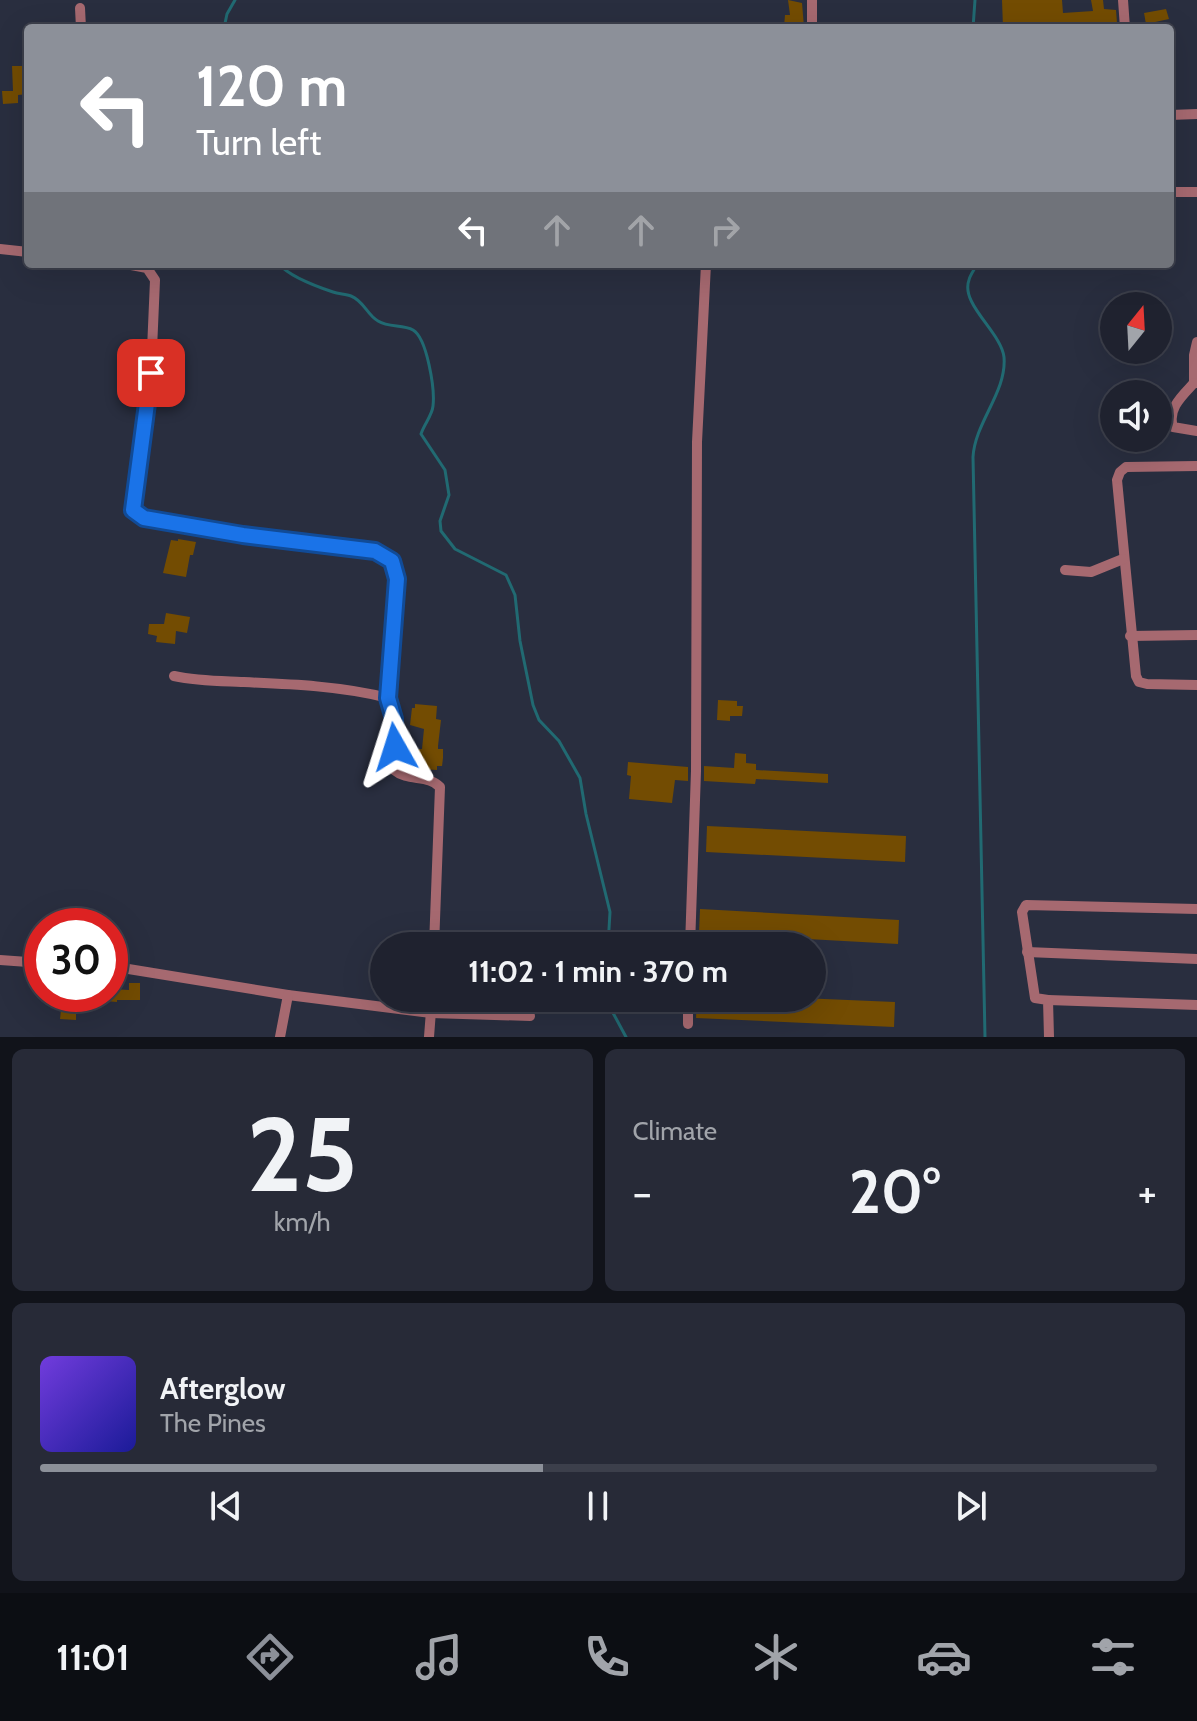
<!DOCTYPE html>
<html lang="en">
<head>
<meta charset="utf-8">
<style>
	:root { --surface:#1f222f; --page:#272a37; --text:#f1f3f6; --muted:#a1a4aa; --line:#3c3f4b; --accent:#8c9099 }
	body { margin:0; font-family:Cabin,sans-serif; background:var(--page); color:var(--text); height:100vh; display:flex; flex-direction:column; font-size:30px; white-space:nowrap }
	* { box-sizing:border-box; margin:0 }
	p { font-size:26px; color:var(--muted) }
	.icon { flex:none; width:44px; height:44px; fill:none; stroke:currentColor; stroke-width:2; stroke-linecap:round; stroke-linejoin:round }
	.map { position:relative; height:1037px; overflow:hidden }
	.side { display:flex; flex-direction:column; gap:12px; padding:12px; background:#11131a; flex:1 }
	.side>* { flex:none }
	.banner { position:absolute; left:24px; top:24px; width:1150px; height:244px; border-radius:8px; box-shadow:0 8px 32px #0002,0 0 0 2px var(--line); background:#8c9099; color:#fff; overflow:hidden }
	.needle { width:52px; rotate:18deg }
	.tools { position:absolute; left:1100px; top:292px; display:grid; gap:16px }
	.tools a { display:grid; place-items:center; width:72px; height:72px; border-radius:50%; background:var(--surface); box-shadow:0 8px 32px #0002,0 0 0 2px var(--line); font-size:40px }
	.speed { position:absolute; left:24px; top:908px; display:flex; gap:16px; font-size:40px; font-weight:700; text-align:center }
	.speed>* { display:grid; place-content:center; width:104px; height:104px; border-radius:50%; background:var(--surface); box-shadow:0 8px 32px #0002,0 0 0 2px var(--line); line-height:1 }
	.speed .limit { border:12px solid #d22; background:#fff; color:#111 }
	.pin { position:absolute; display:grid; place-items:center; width:68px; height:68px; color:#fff; margin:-34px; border-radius:16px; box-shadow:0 4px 12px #0006 }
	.me { position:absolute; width:88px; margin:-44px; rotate:354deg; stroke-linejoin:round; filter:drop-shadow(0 0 6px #0008) }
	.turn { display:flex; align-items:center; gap:28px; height:168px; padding:0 40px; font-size:36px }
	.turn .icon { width:104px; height:104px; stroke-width:2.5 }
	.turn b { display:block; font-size:56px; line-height:68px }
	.lanes { display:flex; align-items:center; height:76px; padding:0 40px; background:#0003; justify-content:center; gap:40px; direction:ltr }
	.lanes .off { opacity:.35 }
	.big { font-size:60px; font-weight:700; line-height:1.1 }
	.side .tile { flex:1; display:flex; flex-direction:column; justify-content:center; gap:12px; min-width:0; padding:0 28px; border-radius:12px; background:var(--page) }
	.side .dial { align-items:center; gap:0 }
	.dial b { font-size:104px; line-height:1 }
	.song { display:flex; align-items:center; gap:24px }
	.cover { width:96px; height:96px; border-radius:12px; background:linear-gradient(135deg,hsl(260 70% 55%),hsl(240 70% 35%)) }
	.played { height:8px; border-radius:4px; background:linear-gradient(90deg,var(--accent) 45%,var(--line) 45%) }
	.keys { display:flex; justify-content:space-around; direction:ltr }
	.heat { display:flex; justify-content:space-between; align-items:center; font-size:44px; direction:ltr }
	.side .tiles { flex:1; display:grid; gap:12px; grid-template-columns:1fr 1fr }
	.tile:last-child { grid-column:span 2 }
	.trip { position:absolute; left:370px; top:932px; width:456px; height:80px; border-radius:40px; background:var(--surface); box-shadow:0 8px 32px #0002,0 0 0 2px var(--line); font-weight:700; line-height:80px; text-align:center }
	.tab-bar { display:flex; height:128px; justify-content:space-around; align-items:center; background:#0c0e13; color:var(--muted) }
	.tab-bar .icon { width:56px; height:56px }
	.tab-bar .selected { color:var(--accent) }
	.tab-bar b { font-size:36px; color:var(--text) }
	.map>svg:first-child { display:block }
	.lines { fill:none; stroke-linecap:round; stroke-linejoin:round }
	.stream { stroke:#216a72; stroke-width:3 }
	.building { fill:#734c02 }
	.minor { stroke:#a66970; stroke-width:10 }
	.route-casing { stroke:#114b97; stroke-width:20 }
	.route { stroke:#1a73e8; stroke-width:14 }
</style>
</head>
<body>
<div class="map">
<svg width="1197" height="1037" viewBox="0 0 1197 1037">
	<rect width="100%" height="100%" fill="#292e3f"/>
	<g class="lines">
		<g class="stream">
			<polyline points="224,28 227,14 235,0"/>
			<polyline points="973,28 975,0"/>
			<path d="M279,264C289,276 318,287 333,292C339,294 346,294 351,296C364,301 367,315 378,321C389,328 403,324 413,330C427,338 435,389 433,406C432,416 424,424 421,434L445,470L449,495L440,521L441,531L455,549L506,575L515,595L520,641L533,705L539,720L559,741L580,778L586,814L610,912L608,946"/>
			<path d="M977,264C975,269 970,275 969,280C960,304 1001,332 1004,357C1007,392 975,422 973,457L985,1037"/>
			<polyline points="605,998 626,1037"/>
		</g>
	</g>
	<g class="building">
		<polygon points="788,0 802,3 804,27 784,27 785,15 790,15"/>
		<polygon points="1002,0 1062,0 1063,13 1093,11 1091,0 1103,0 1104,9 1116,10 1117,23 1081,26 1081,28 1003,28"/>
		<polygon points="1166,9 1169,19 1146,24 1144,13"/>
		<polygon points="12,66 28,66 28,94 18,95 18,103 3,104 2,91 13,91"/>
		<polygon points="178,539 196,542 193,555 190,555 186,577 163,573 171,540 178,541"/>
		<polygon points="166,613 190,617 187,633 176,631 175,644 156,642 157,636 148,634 149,624 164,624"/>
		<polygon points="718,700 737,701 737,706 743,706 742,716 730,716 730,721 717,720"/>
		<polygon points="415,704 437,706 436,719 441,720 438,746 438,749 443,749 443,758 442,766 437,766 437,770 407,768 407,750 422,749 424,729 410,725 412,708 415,708"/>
		<polygon points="735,753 746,754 746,763 756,764 756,770 828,774 828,783 756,779 755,784 704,781 704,766 734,768"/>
		<polygon points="628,762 688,767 688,781 675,780 672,803 629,799 631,776 627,775"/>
		<polygon points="707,826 906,836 905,862 706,852"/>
		<polygon points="700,909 899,920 898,944 699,933"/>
		<polygon points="129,983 140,983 140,1000 117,1000 117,1002 92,1000 93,994 110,994 110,989 129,990"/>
		<polygon points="63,994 76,994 76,1020 60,1019"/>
		<polygon points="697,998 801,998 895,1002 894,1027 696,1018"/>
	</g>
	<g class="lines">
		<g class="minor">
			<polyline points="1123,0 1125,28"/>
			<polyline points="80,8 81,28"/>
			<polyline points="812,28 812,0"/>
			<polyline points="1170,115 1197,114"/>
			<polyline points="1170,192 1197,192"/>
			<polyline points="0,249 28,252"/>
			<polyline points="126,264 147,268 155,280 151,373 133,510 144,518 243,535 375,551 392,561 397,579 388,698"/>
			<polyline points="1197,342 1194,355 1194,383 1197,383"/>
			<path d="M1194,383C1182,396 1167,409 1173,427L1197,431"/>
			<polyline points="1197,466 1126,467 1120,472 1117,480 1136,676 1139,682 1147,684 1197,685"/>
			<polyline points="1065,570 1091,572 1123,559"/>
			<polyline points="1130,636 1197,635"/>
			<path d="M174,676C197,681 217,681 241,682C289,684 342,686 388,698L394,719V770C408,782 428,774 440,787L434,946"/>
			<polyline points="690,946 696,771 697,442 706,264"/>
			<polyline points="1027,952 1197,959"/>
			<polyline points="0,960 42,963"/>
			<polyline points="110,966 288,995 431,1013 530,1016"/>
			<polyline points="1048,1000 1197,1005"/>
			<polyline points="688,1024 688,998"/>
			<polyline points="280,1037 288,995"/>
			<polyline points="429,1037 432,998"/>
			<polyline points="1049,1037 1048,1000 1035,998 1022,912 1026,905 1197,909"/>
		</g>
	</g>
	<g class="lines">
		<defs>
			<polyline id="route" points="151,373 133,510 144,518 243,535 375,551 392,561 397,579 388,698 394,719 395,747"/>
		</defs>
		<use href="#route" class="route-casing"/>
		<use href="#route" class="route"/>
	</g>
</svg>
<div class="tools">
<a><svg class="needle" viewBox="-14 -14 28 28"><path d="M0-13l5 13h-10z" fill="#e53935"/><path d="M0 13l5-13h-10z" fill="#a1a4aa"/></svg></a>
<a><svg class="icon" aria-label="sound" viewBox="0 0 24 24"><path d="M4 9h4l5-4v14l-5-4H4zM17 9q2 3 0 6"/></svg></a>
</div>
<div class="speed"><div class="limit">30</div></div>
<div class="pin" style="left:151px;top:373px;background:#d93025"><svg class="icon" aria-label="arrive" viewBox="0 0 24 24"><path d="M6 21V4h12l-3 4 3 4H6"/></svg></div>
<svg class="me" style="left:395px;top:747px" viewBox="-20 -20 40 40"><path d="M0-17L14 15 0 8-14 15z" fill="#1a73e8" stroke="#fff" stroke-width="4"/></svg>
<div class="trip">11:02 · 1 min · 370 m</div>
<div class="banner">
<div class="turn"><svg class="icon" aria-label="left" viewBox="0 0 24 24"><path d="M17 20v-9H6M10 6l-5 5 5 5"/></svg><div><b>120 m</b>Turn left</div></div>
<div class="lanes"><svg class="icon" aria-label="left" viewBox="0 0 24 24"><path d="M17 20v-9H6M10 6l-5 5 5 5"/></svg><svg class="icon off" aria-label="ahead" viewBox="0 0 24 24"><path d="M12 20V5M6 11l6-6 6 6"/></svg><svg class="icon off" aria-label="ahead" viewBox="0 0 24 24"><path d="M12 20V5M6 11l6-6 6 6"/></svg><svg class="icon off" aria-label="right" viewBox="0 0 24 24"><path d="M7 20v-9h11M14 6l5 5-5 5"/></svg></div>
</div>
</div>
<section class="side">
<div class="tiles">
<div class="tile dial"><b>25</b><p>km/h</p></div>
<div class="tile"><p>Climate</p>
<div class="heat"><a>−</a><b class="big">20°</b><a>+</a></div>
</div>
<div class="tile">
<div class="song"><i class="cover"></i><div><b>Afterglow</b><p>The Pines</p></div></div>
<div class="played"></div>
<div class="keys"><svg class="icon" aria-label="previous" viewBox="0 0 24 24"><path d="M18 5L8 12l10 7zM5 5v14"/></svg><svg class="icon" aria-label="pause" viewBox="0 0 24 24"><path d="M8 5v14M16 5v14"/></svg><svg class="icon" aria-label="next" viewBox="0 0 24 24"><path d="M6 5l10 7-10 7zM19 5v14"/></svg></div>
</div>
</div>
</section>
<nav class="tab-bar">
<b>11:01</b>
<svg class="icon selected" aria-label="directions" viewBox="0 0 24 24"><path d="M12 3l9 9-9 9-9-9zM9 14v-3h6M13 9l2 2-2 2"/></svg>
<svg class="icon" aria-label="music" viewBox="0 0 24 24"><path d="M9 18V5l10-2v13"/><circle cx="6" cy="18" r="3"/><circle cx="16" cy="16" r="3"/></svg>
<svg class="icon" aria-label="phone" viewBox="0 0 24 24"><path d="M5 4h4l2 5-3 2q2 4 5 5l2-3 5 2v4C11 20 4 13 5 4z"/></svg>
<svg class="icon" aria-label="climate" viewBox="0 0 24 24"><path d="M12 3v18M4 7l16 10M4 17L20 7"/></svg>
<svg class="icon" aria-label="car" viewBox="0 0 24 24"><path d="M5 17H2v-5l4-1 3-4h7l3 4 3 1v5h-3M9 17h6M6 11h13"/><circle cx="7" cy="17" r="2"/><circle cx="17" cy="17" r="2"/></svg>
<svg class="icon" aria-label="filters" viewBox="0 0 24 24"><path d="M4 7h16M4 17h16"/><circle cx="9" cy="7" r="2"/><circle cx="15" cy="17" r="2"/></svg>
</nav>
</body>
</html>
